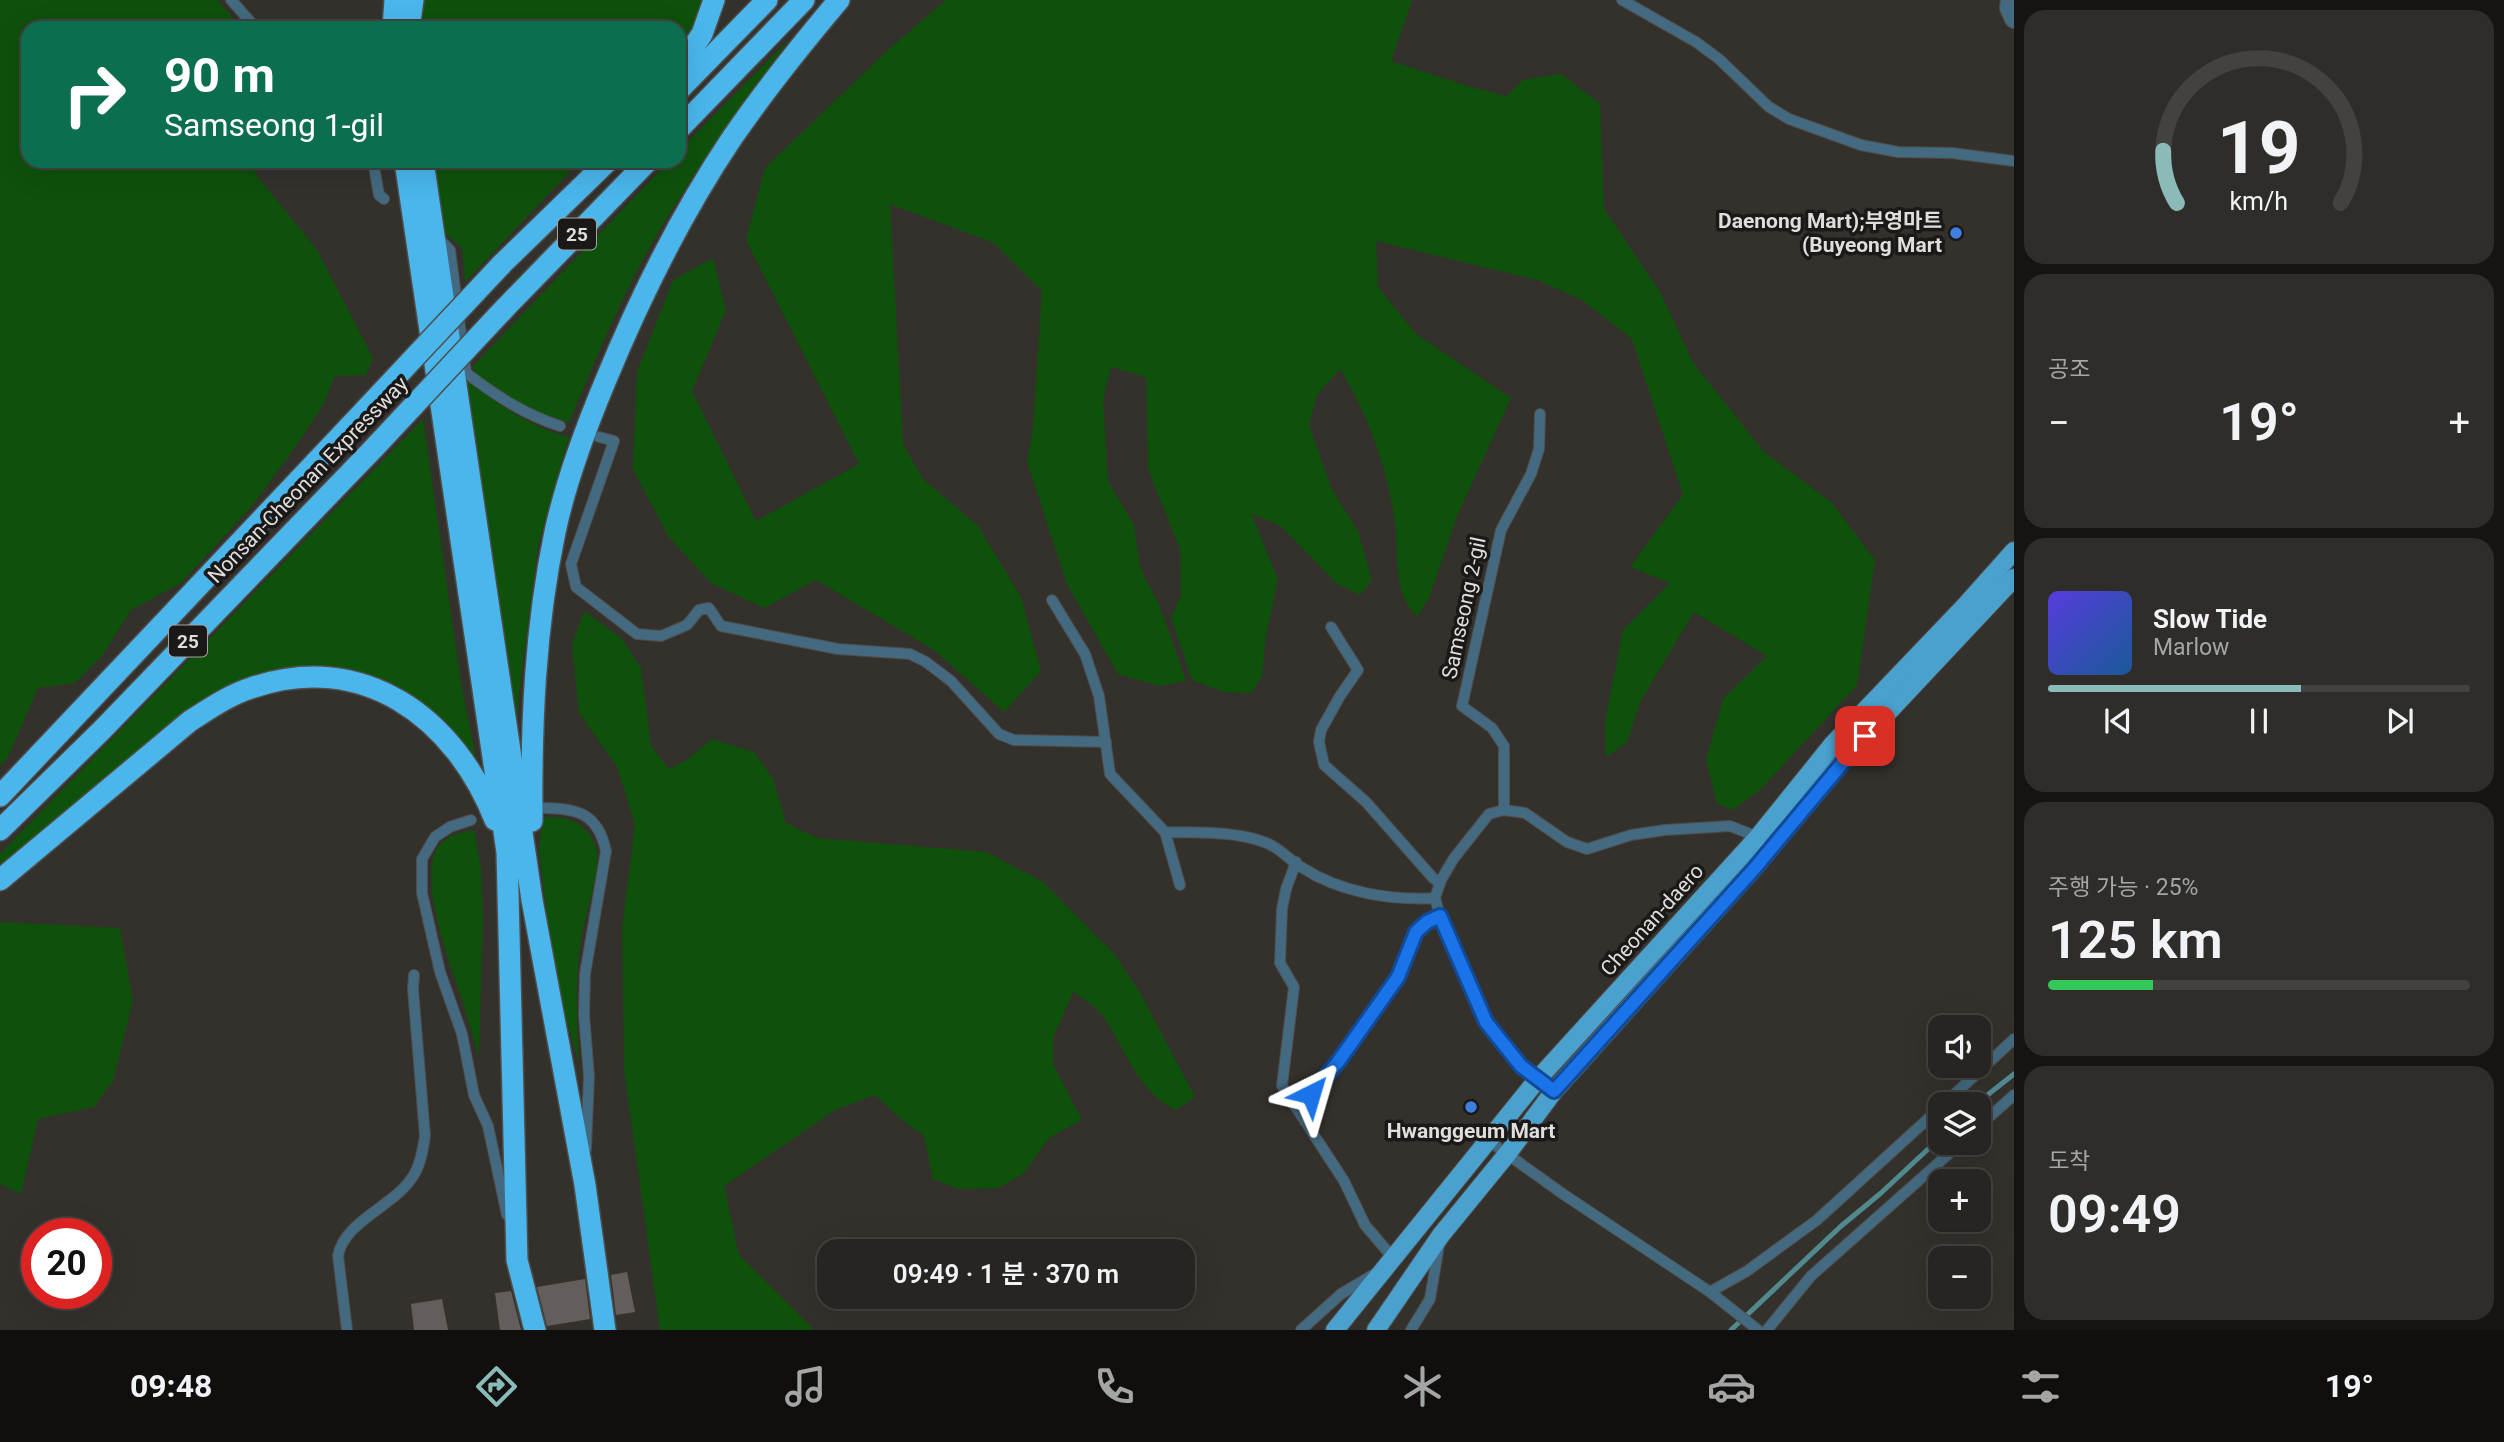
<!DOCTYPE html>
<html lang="ko">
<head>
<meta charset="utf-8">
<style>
	:root { --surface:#272522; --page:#2f2d2a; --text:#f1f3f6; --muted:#a4a5a5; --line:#434240; --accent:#8bbbb9 }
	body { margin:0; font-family:Roboto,"Noto Sans KR",sans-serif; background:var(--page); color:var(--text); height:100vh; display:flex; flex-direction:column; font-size:26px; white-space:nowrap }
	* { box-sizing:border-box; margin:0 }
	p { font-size:23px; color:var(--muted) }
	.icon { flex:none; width:38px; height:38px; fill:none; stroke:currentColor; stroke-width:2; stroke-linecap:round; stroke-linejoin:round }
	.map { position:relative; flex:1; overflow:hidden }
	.drawer { display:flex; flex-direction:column; gap:10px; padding:10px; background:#151413; width:490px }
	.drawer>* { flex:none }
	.top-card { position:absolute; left:21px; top:21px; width:665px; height:147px; border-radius:21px; box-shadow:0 7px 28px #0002,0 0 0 2px var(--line); background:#0b6e4f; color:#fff; overflow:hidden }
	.fabs { position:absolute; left:1928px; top:1015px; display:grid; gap:14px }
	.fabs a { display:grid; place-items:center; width:63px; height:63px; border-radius:14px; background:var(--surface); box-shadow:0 7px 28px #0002,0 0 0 2px var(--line); font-size:35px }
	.speed { position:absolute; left:21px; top:1218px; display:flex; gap:14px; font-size:35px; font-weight:700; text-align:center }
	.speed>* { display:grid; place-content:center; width:91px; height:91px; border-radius:50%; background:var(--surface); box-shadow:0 7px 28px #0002,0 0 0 2px var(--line); line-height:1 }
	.speed .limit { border:10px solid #d22; background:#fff; color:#111 }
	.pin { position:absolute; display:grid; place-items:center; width:60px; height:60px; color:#fff; margin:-30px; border-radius:14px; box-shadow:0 4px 10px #0006 }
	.me { position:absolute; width:77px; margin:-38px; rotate:40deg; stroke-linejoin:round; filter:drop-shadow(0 0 5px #0008) }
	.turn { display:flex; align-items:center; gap:24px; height:147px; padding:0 28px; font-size:32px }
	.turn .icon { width:91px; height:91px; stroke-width:2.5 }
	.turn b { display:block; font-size:49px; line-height:60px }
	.big { font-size:52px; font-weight:600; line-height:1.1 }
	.drawer .card { flex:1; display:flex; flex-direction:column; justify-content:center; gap:10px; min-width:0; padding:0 24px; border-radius:21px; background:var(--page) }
	.drawer .dial { align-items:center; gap:0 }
	.dial svg { height:182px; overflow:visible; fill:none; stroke:var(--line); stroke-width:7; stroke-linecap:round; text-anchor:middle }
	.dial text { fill:var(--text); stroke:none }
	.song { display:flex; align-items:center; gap:21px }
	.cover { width:84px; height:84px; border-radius:10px; background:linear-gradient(135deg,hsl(250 70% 55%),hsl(210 70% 35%)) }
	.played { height:7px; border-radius:4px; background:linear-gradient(90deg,var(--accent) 60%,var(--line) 60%) }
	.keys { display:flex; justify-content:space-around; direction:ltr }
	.heat { display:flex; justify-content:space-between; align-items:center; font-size:38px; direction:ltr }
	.charge { height:10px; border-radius:5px; background:linear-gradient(90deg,#34c759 25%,var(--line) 0) }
	.trip { position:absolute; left:817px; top:1239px; width:378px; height:70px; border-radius:21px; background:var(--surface); box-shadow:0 7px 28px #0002,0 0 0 2px var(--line); font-weight:600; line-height:70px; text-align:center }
	.dock { display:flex; height:112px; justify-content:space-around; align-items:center; background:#100f0e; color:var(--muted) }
	.dock .icon { width:49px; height:49px }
	.dock .selected { color:var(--accent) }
	.dock b { font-size:32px; color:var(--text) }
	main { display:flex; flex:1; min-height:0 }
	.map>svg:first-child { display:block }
	.green { fill:#0e510b }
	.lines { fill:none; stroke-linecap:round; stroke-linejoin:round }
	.stream { stroke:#508a8f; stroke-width:5 }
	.building { fill:#635e5c }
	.service-casing { stroke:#4f4d49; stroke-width:12 }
	.minor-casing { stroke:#4f4d49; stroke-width:20 }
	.primary-casing { stroke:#4f4d49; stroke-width:20 }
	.motorway-casing { stroke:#4f4d49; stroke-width:24 }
	.service { stroke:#436a80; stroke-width:10 }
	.minor { stroke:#436a80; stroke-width:18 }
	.primary { stroke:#4aa1cd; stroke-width:18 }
	.motorway { stroke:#4ab6ec; stroke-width:21 }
	.motorway-bridge-casing { stroke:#4f4d49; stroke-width:24; stroke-linecap:butt }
	.motorway-bridge { stroke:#4ab6ec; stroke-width:21 }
	.route-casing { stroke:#114b97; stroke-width:18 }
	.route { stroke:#1a73e8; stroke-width:12 }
	.shop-dot { fill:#3f7fe0; stroke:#1a1917; stroke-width:2.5 }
	.labels { text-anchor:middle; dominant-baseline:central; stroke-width:7; stroke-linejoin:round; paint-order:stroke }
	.shield { fill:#1a1917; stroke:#a4a3a0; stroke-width:2 }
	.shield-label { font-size:19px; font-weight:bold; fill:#dfdedb }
	.poi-label { font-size:21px; font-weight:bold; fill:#dfdedb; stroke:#1a1917; text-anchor:end }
	.street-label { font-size:21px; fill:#dfdedb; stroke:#1a1917 }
</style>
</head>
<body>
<main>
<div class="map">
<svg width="2014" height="1330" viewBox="0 0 2014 1330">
	<rect width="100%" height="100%" fill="#34312d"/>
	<g class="green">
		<polygon points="0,0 217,0 242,28 28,28 28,161 249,161 258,177 317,250 373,358 366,375 335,376 323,405 296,446 251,507 181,583 131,610 102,656 75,683 38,688 8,757 0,766"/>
		<polygon points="421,0 703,0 692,34 679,53 679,28 415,28"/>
		<path d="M946,0H1412L1391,61L1474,88L1507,96L1523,80L1561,74L1600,104L1604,209L1660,292L1693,363L1764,452L1831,502L1875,560L1857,685L1761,789L1733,810L1717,803L1706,760L1723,699L1767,656L1694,612L1640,702L1627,742L1606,757L1605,721L1623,630L1670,583L1630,567L1683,495L1632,339L1582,300L1537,280L1376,241L1378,287L1416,334L1511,398L1457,516L1429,598L1417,617C1390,589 1400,549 1394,515C1386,464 1367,413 1340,369L1317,395L1309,425L1331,488L1358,531L1372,580L1360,595L1336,583L1282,527L1251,513L1278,580L1266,635L1262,676L1251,693L1224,692L1192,680L1171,618L1181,596L1180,549L1148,469L1146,377L1111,367L1103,399L1108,481L1134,525L1140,568L1160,607L1186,681L1160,686L1118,674L1067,584L1027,462L1033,427L1042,291L994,243L890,204L903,444L923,479L978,526L1021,597L1041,671L1004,712L934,650L816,580L764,608L711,583L668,536L633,469L637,372L673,280L713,258L726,310L692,391L756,521L859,464L746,240L765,168L889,49Z"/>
		<path d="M790,38C746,99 702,160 663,224C625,287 597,355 569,423C539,415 489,395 472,367L669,161H679V151Z"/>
		<polygon points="426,161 580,161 465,282 462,248 434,224"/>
		<path d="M464,377C495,404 529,426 569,437L538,545L519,694L515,763Z"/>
		<polygon points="423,419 461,684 479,772 448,724 423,704 400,691 257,676 0,872 0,854"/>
		<path d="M584,611L621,638L641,668L651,746L669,769L687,760L712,739L754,752L773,779L786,823L817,838L986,852L1043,882L1114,954L1139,991L1195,1097L1176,1110C1138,1093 1125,1048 1103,1016C1096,1007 1083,998 1073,992L1053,1038V1064L1082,1120L1050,1137L1023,1174L998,1188L958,1189L933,1179L924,1136L902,1120L875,1095L835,1110L724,1186L739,1255L814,1330H660L624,1069L622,928L635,824L617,767L579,713L572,645Z"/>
		<path d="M558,817C578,821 590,828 596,849C602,870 583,920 580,944C575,984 577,1023 579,1063L556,985L539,852L542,818Z"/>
		<path d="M474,830L481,869L483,914L479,1057C473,1038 468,1018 462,1000C451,967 418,880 437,849C446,835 459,833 474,830Z"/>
		<polygon points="0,922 120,928 133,1000 113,1081 94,1107 38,1119 21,1194 0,1184"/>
	</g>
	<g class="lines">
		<g class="stream">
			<polyline points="1976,1104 2014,1074"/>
			<polyline points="1731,1330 1840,1227 1881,1193 1941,1137"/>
		</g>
	</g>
	<g class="building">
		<polygon points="627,1272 635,1312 616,1315 611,1275"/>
		<polygon points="585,1279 590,1319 547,1326 537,1287"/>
		<polygon points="511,1291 521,1330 500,1330 495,1293"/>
		<polygon points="442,1299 448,1330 414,1330 411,1304"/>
	</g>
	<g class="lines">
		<defs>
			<g id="service">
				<polyline points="231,0 256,28"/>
				<polyline points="1622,0 1696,42 1719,59 1769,107 1789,119 1861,145 1898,152 1952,153 2014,161"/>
				<polyline points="373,161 379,195 384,199"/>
				<path d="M442,242L450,250L466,373C495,395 525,415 560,426"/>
				<polyline points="599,437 614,441 571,564 576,587 637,634 661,636 687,625 699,610 709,608 721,626 838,649 910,654 926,662 951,681 999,734 1014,740 1106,742"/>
				<path d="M1052,600L1085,654L1099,696L1110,774L1165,832C1197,833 1231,831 1261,841C1278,846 1287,858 1301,867C1339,892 1391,901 1435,898L1440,916L1486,1022L1521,1066L1554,1091"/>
				<polyline points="1331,627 1358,670 1340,696 1321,730 1319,742 1324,765 1366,802 1433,878 1440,883"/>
				<path d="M543,808C578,808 598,814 606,851L585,974L584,1015L589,1076L586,1149"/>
				<polyline points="1504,810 1525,813 1567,842 1587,849 1631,835 1665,830 1730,826 1758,837"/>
				<polyline points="471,820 450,827 435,837 422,859 422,893 440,972 462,1034 474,1095 488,1126 507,1215"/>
				<polyline points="1165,832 1180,885"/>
				<polyline points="1296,862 1286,889 1282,909 1280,963 1294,987 1282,1086 1344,1181 1365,1225 1394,1259"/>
				<polyline points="1435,898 1441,880 1454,858 1489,814 1504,810 1504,746 1492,728 1462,706 1501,530 1531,474 1539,449 1540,414"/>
				<polyline points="1944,1104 2014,1039"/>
				<path d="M1298,1110C1323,1079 1348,1048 1371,1016C1381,1003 1392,990 1399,976C1412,949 1409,929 1440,916"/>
				<polyline points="1979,1126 2014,1095"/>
				<polyline points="1489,1141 1563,1194 1710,1292 1758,1330"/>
				<polyline points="1710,1292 1747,1271 1817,1220 1941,1107"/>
				<path d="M347,1330L338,1256C344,1220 397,1206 415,1173C421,1162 423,1149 425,1136L413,989L414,975"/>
				<polyline points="1301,1330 1341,1294 1376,1273"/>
				<polyline points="1411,1330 1430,1299 1439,1245"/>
				<polyline points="1767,1330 1811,1276 1961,1143"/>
			</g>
			<polyline id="minor" points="2010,0 2009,8 2014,19"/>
			<g id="primary">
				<polyline points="1335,1330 1537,1080 1758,837 1833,744 1964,607 2014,551"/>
				<polyline points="1376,1330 1441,1235 1508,1153 1554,1091 1753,869 1847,756 2014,578"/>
			</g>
			<g id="motorway">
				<polyline points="393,28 395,0"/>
				<polyline points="409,28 413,0"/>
				<polyline points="679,68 702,34 714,0"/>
				<polyline points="679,90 767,0"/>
				<polyline points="679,129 804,0"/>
				<polyline points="405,161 507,852 517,1260 535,1330"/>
				<polyline points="423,161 532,900 585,1185 605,1330"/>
				<polyline points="502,264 608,161"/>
				<polyline points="506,307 648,161"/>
				<polyline points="0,796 365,410"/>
				<path d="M532,821C531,724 535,627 555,532C566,480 585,430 605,382C640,297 681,214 732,138C765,90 801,45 839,0"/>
				<polyline points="0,830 102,730 374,448"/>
				<path d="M0,880L190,721C209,709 229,695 251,688C363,649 455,718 495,820"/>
			</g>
		</defs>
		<use href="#service" class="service-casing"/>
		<use href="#minor" class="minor-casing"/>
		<use href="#primary" class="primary-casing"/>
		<use href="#motorway" class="motorway-casing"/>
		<use href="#service" class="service"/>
		<use href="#minor" class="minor"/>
		<use href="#primary" class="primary"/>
		<use href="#motorway" class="motorway"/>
		<defs>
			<g id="motorway-bridge">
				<polyline points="365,410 502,264"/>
				<polyline points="374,448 506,307"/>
			</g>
		</defs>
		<use href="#motorway-bridge" class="motorway-bridge-casing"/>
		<use href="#motorway-bridge" class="motorway-bridge"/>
	</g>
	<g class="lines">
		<defs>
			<polyline id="route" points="1311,1094 1338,1062 1398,977 1416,932 1427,922 1440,916 1486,1022 1521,1066 1554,1091 1754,869 1865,736"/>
		</defs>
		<use href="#route" class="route-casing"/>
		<use href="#route" class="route"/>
	</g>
	<g class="shop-dot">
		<circle cx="1956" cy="233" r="7"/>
		<circle cx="1471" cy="1107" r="7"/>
	</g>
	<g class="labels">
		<g class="shield">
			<rect x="558" y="218.5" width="38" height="31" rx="5"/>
			<rect x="169" y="625.5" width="38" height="31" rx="5"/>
		</g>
		<g class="shield-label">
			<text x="577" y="234">25</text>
			<text x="188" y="641">25</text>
		</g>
		<g class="poi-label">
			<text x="1942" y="221">Daenong Mart);부영마트<tspan x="1942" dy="24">(Buyeong Mart</tspan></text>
			<text x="1471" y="1131" text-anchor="middle">Hwanggeum Mart</text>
		</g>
		<g class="street-label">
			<text transform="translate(308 480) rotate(-46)">Nonsan-Cheonan Expressway</text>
			<text transform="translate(1464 608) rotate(-78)">Samseong 2-gil</text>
			<text transform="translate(1652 920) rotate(-48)">Cheonan-daero</text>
		</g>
	</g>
</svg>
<div class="fabs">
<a><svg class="icon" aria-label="sound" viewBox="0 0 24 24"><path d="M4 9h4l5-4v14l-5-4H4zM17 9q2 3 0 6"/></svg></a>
<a><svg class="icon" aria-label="layers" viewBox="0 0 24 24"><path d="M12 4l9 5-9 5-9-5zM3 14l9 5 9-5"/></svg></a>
<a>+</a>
<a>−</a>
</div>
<div class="speed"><div class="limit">20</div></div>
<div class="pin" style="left:1865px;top:736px;background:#d93025"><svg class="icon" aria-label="arrive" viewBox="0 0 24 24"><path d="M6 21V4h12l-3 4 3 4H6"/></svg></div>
<svg class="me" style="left:1311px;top:1094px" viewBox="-20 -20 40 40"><path d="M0-17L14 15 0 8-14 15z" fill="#1a73e8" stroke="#fff" stroke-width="4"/></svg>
<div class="trip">09:49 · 1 분 · 370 m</div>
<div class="top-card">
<div class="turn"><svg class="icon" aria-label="right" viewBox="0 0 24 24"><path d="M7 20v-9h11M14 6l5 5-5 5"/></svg><div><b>90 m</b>Samseong 1-gil</div></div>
</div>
</div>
<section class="drawer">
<div class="card dial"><svg viewBox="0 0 100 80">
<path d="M14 69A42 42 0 1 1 86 69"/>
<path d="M14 69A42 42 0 0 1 8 46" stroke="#8bbbb9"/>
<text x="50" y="56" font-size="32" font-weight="700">19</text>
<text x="50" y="72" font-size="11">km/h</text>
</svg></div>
<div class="card"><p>공조</p>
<div class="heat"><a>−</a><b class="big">19°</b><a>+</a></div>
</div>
<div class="card">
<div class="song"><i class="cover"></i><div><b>Slow Tide</b><p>Marlow</p></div></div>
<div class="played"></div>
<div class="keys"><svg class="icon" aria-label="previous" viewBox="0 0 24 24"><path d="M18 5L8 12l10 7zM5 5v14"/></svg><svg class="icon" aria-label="pause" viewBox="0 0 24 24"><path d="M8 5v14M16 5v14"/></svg><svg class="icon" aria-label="next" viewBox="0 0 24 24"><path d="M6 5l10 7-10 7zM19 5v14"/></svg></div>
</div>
<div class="card"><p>주행 가능 · 25%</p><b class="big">125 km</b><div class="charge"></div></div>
<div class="card"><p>도착</p><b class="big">09:49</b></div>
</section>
</main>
<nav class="dock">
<b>09:48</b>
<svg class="icon selected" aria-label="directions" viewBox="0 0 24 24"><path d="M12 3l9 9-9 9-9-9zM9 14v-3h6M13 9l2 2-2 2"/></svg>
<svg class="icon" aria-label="music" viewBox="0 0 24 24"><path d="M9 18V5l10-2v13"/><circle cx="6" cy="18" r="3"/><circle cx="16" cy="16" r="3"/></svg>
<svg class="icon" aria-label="phone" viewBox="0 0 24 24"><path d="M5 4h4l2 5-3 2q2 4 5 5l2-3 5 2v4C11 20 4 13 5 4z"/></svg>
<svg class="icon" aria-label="climate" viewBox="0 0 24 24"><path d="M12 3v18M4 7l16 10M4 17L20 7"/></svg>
<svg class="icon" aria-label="car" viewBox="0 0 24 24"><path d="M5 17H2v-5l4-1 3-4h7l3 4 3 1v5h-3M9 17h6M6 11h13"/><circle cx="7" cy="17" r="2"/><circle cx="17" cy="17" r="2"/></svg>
<svg class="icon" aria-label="filters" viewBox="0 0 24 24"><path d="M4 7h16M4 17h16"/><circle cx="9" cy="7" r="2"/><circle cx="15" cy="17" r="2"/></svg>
<b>19°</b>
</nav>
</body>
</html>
